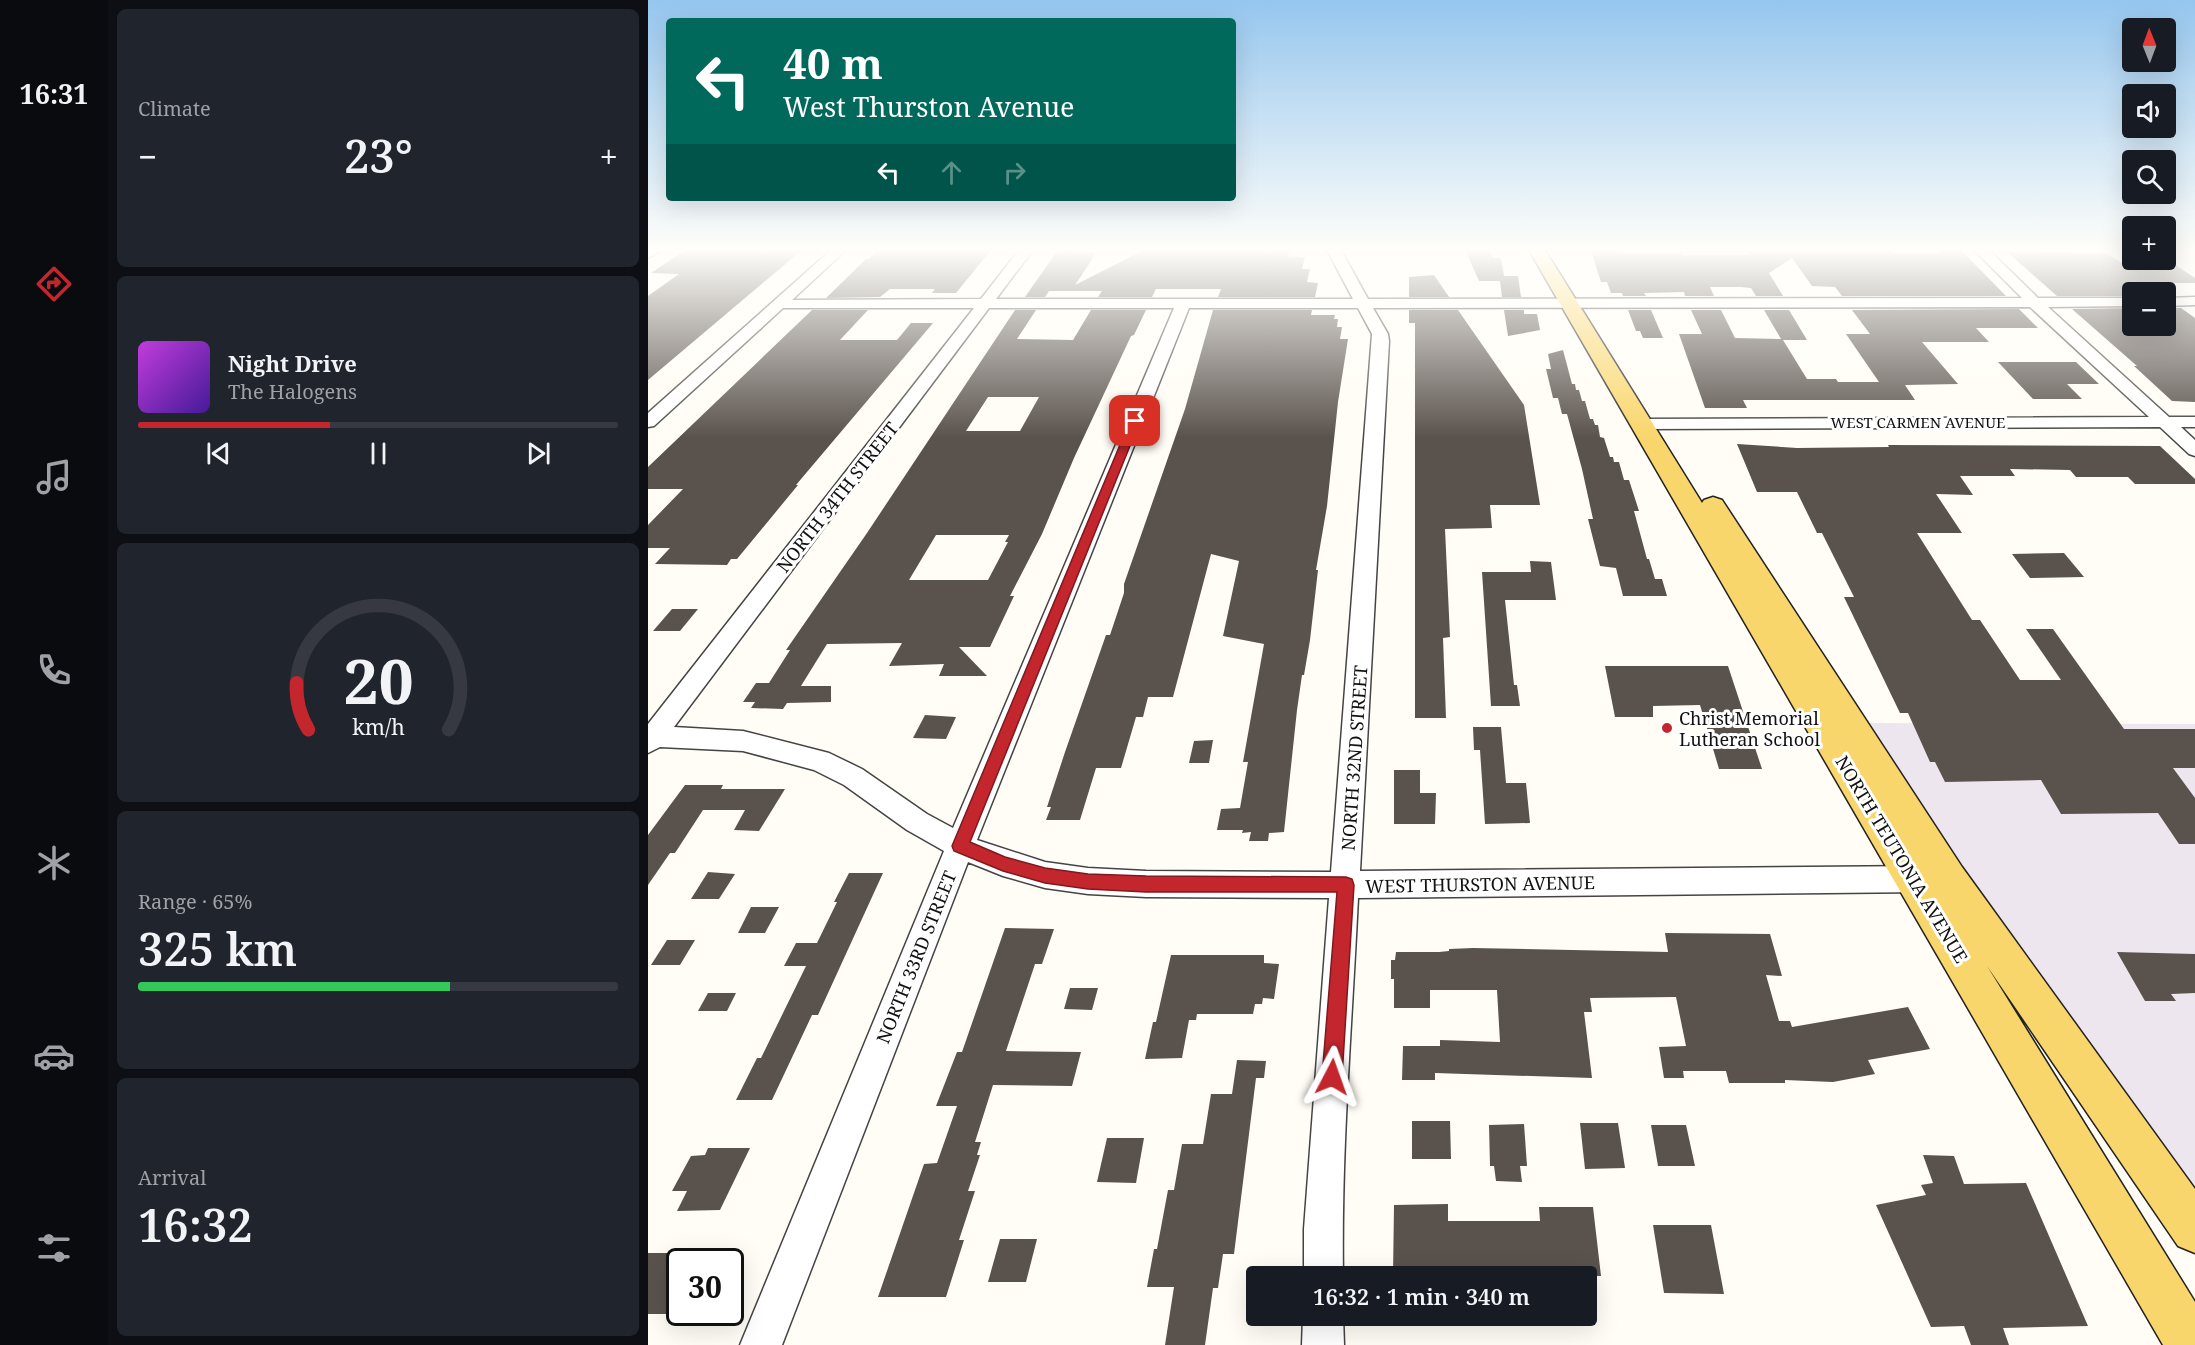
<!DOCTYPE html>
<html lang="en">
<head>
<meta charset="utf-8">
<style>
	:root { --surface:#171b24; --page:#20242c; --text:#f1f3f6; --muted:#9ea1a6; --line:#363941; --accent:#c4262e }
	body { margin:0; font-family:"Noto Serif",serif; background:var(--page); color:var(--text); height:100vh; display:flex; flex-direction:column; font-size:22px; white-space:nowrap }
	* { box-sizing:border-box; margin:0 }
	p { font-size:20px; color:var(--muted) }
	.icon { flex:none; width:33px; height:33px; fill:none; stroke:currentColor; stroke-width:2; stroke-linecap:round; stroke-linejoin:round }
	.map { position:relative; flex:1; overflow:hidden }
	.sheet { display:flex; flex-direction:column; gap:9px; padding:9px; background:#0d0f14; width:540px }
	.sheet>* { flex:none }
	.hud { position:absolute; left:18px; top:18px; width:570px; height:183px; border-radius:6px; box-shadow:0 6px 24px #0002; background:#00695c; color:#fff; overflow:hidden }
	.needle { width:39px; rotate:359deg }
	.buttons { position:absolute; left:1474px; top:18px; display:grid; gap:12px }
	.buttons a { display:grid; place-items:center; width:54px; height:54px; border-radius:6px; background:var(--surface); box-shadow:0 6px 24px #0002; font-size:30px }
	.speed { position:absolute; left:18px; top:1248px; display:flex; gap:12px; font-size:30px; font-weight:700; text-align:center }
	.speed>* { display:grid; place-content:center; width:78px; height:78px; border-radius:50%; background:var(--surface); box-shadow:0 6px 24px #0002; line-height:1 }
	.speed .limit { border:3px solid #111; border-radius:9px; background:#fff; color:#111 }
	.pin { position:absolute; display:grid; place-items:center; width:51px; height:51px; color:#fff; margin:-26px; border-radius:12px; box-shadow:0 3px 9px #0006 }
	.me { position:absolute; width:66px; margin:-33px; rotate:4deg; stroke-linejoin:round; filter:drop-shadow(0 0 4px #0008) }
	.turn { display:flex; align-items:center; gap:21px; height:126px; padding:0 18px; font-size:27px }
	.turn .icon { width:78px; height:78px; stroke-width:2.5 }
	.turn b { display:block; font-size:42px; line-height:51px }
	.lanes { display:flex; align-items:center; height:57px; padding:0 18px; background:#0003; justify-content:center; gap:30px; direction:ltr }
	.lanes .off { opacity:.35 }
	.big { font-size:45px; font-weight:600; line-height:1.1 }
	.sheet .tile { flex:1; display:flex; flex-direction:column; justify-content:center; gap:9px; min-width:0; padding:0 21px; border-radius:9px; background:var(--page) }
	.sheet .dial { align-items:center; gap:0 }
	.dial svg { height:156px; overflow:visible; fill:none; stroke:var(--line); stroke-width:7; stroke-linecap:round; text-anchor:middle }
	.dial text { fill:var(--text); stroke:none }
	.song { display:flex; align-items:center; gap:18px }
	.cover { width:72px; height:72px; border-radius:9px; background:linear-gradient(135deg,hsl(290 70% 55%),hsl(260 70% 35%)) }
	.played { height:6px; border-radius:3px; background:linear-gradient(90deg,var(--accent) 40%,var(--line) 40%) }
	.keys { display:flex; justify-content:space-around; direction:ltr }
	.heat { display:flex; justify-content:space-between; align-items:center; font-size:33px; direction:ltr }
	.charge { height:9px; border-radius:4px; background:linear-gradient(90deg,#34c759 65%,var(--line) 0) }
	.trip { position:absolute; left:598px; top:1266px; width:351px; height:60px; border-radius:6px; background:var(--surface); box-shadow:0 6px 24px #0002; font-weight:600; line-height:60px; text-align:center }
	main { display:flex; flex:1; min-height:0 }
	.tabs { display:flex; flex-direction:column; width:108px; justify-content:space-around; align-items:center; background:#090b0e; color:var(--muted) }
	.tabs .icon { width:42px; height:42px }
	.tabs .on { color:var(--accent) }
	.tabs b { font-size:27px; color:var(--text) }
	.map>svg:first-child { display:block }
	.industrial { fill:#eee6ef }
	.building { fill:#5a524d; fill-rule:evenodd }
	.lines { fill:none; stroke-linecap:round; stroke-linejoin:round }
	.minor-casing { stroke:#444; stroke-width:3 }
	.major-casing { stroke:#222; stroke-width:3 }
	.minor { fill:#fff; fill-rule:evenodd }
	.major { fill:#f9d66b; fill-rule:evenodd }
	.route { fill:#c4262e; stroke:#7f191e; stroke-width:1.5 }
	.poi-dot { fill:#c4262e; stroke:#fff; stroke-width:2 }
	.labels { text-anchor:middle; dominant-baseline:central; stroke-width:6; stroke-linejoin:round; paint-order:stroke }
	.far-street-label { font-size:15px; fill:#111; stroke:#fff }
	.street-label { font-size:18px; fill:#111; stroke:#fff }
	.poi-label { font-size:18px; fill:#111; stroke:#fff; text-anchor:start }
</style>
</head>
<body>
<main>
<nav class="tabs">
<b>16:31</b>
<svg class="icon on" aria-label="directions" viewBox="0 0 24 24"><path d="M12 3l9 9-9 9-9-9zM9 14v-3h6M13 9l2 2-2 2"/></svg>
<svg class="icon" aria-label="music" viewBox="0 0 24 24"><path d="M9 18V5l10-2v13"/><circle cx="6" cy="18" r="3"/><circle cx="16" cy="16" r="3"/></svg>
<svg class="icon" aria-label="phone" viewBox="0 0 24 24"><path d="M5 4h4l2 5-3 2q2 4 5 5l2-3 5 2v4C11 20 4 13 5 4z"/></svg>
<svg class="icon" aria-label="climate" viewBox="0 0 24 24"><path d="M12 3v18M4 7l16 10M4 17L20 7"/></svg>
<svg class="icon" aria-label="car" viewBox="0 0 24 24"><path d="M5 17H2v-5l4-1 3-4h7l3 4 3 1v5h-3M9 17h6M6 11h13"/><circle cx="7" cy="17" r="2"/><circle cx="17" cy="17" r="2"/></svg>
<svg class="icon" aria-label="filters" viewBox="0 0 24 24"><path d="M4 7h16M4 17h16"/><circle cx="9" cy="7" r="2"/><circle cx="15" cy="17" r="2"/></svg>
</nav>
<section class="sheet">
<div class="tile"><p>Climate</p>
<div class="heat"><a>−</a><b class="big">23°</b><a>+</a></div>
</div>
<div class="tile">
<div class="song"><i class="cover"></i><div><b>Night Drive</b><p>The Halogens</p></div></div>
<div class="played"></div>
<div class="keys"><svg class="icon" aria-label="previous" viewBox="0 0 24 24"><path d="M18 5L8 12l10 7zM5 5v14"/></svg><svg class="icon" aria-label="pause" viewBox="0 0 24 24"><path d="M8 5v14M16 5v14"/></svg><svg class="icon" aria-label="next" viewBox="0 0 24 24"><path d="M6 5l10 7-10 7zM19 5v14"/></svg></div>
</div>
<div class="tile dial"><svg viewBox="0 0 100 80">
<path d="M14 69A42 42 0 1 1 86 69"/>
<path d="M14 69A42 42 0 0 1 8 45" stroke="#c4262e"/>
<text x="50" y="56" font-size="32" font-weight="700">20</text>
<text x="50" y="72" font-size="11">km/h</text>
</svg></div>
<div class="tile"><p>Range · 65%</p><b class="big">325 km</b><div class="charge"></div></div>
<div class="tile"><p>Arrival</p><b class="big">16:32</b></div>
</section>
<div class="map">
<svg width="1547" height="1345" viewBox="0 0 1547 1345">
	<rect width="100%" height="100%" fill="#fffdf5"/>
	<polygon class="industrial" points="1203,723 1547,724 1547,1229"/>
	<g class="building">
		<polygon points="37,250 154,250 0,380 0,296 31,274 3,273"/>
		<polygon points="229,250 343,250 308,293 284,293 287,289 242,289 232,297 178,298 218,259 221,259"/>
		<polygon points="410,250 449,252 427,285 496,250 642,250 640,256 657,257 654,269 662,269 659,282 670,283 667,297 570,297 573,289 508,289 504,297 450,297 454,291 401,291 397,297 377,297"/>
		<polygon points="817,250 842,250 845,258 853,258 856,276 870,276 873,297 854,297 852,281 831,281"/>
		<polygon points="943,250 975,250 976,253 1033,253 1034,255 1101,255 1099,251 1242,251 1245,253 1293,253 1291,250 1313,250 1358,296 1194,296 1187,287 1164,286 1144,258 1121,273 1135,296 1108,296 1103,288 1093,287 1062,287 1066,296 1037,296 1036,292 996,293 998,296 975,296 974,293 963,293 959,282 953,282"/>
		<polygon points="1358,251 1457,253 1476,264 1526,264 1547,278 1547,283 1518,283 1524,287 1506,287 1513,292 1485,292 1485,296 1409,296"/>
		<polygon points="786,275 801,297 761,297 761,277"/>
		<polygon points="1485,308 1485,326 1518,326 1518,308 1533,308 1547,318 1547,402 1524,401 1486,366 1489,366 1424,309"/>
		<polygon points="1371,309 1390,328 1328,328 1341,342 1274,342 1310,384 1257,385 1267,400 1095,400 1099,408 1057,408 1031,334 1054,334 1043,310 1073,310 1087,338 1133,339 1116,310 1141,310 1159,340 1135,340 1159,379 1188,379 1190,382 1231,382 1198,334 1222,334 1204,310"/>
		<polygon points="164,310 220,310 192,340 249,340 263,323 285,323 148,485 150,485 89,559 83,559 79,565 7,564 22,548 0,548 0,525 35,489 0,489 0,467"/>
		<path d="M367,310H388L369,339L425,340L443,310H498L486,335L483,336L426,458L394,534L362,596H366L342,647H311L339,676H291L296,664L241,666L254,643L179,644L153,686H183V702L139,703L135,709L103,708L107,702H95L108,683H121L142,650H138L219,533ZM340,397H391L372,431H318ZM288,535H361L357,542H360L340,580H261Z"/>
		<polygon points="565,310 664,310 663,315 687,315 686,319 690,319 689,327 694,327 692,339 700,339 690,402 679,506 668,570 670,570 662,640 656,675 654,675 649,710 636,832 621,833 620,841 601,841 603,832 594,833 595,830 569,830 573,809 592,808 600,762 595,762 616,644 575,636 591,561 563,554 525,697 500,697 495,717 488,717 473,768 448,768 432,820 398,820 403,807 399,807 417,752 458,635 462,635 476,593 476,584 537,409"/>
		<polygon points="761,310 810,310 876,405 892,505 842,505 844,528 797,529 802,637 795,638 798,718 767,718 767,323 761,323"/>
		<polygon points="856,310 876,310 876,314 889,314 892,330 860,336"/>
		<polygon points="980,310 1003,310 1015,338 995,338 992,331 988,331"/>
		<polygon points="915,350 924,384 927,384 928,390 931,390 934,401 937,401 942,419 945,419 947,425 950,425 952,437 956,438 962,457 965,457 966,462 971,462 976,480 981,480 991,511 986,511 999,559 1001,559 1007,579 1014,579 1019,596 975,596 968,568 952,566 940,519 945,519 934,469 919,414 914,414 910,398 905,398 898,369 903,369 900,354"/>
		<polygon points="1350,362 1428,362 1451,384 1419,384 1434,399 1385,399"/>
		<polygon points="1089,444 1149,448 1241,447 1240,445 1512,446 1547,479 1547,484 1487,484 1480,477 1428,477 1422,470 1362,469 1367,476 1312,476 1325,495 1288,494 1314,533 1269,533 1324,620 1332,620 1372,680 1413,680 1378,629 1405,629 1476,729 1547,729 1547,768 1525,768 1547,798 1547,844 1531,844 1510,813 1413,814 1393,780 1297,782 1287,762 1282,762 1260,713 1252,713 1196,597 1206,597 1174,533 1169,533 1149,492 1109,492"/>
		<polygon points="1416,553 1436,577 1382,578 1364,554"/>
		<polygon points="882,561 903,562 908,600 857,600 866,685 869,685 872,706 843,706 834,572 883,572"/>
		<polygon points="24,609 50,609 32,631 5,631"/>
		<polygon points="957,666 1080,666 1114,769 1071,769 1052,705 1005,706 1005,717 967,717"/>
		<polygon points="277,715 308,717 298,739 265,738"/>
		<polygon points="825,727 853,727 858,783 878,783 882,823 837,824 832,750 826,750"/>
		<polygon points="565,740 561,763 541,763 546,741"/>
		<polygon points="746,770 772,770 772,793 788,793 787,824 746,824"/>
		<polygon points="37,785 75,785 73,789 137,789 111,831 86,830 97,810 55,810 27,853 22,853 0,885 0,835"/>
		<polygon points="60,872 87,874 71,899 43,899"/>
		<polygon points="201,873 235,873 170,1015 164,1015 124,1100 88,1100 109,1058 113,1058 158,966 136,966 148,943 169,943 189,902 186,902"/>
		<polygon points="103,907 131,907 117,933 90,933"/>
		<polygon points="357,928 406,929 394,964 387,964 358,1051 433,1052 424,1086 345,1085 327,1142 333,1142 329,1155 332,1155 320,1191 327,1191 311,1240 316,1240 298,1297 230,1297 276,1164 289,1163 309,1106 288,1106 309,1052 314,1052"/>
		<polygon points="1017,933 1122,934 1134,976 1118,975 1131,1021 1142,1021 1144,1027 1260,1007 1282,1049 1220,1060 1227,1074 1185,1082 1137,1080 1137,1083 1081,1083 1078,1071 1035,1071 1036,1078 1016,1078 1011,1047 1038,1046 1028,997 942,998 944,1012 936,1012 944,1078 787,1073 787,1080 754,1080 755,1046 792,1046 792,1040 852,1042 849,990 782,990 782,1008 746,1008 746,979 743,979 743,960 747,960 748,952 791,952 801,951 801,949 825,948 1020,952"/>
		<polygon points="19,940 47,940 32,965 3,965"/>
		<polygon points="1469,952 1547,954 1547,993 1523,994 1528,1001 1497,1001"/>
		<polygon points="523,955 616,955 616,963 631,964 626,999 615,998 614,1004 607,1004 605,1014 549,1014 548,1020 541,1020 534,1058 497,1059 505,1022 508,1022"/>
		<polygon points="422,988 450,988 444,1010 416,1009"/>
		<polygon points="60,993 88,993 79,1011 50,1011"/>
		<polygon points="589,1060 618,1061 616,1078 608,1078 586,1254 575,1254 570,1288 565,1288 557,1345 517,1345 526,1287 499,1287 506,1249 509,1249 520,1190 526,1190 534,1144 555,1144 563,1094 584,1094"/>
		<polygon points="764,1121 802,1121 803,1159 764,1159"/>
		<polygon points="932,1123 970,1123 977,1168 937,1169"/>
		<polygon points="876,1124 879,1166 872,1166 874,1182 848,1181 846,1166 842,1166 841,1125"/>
		<polygon points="1003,1125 1038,1125 1047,1166 1010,1166"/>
		<polygon points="459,1138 496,1138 488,1183 449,1182"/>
		<polygon points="60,1148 102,1148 72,1210 29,1211 39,1191 24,1191 43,1156 57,1155"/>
		<polygon points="1275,1155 1306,1156 1316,1184 1378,1183 1440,1326 1355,1328 1361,1345 1323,1345 1316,1326 1283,1327 1228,1205 1278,1195 1273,1185 1285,1183"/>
		<polygon points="800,1204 800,1221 892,1221 891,1207 945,1207 953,1276 745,1276 746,1205"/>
		<polygon points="1005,1225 1063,1225 1076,1294 1016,1293"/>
		<polygon points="352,1239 389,1239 378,1282 340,1282"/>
		<polygon points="0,1253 32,1253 32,1294 22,1314 0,1314"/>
	</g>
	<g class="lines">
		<defs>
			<g id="minor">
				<polygon points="0,250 13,250 0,258"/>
				<path d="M183,250H198L144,300L333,299L371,250H385L348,299H705L679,250H693L720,299L1374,298L1326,250H1341L1390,298H1485V306L1400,307L1521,417H1547V427H1533L1547,440V456L1541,454L1512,427L993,429L987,428L984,424L987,420L993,419L1501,417L1382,307L725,308L740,334L741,341L712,871L1278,866L1288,870L1293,879L1288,888L1278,892L710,898C704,1024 693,1150 695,1276H656V1229L681,898L498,897L440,894L397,888L355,876L320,862L134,1345H92L296,851L259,830L196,785L166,770L95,751L12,747L0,753V724L326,308H135L6,426L0,427V413ZM341,308H526L305,828L279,814L214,769L181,753L95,731L26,727ZM541,308H710L724,334L683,872L498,871L440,868L397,862L329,840Z"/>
				<polygon points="1547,297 1547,305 1518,306 1518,298"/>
				<polygon points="655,1316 695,1316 696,1345 654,1345"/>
			</g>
			<polygon id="major" points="881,250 897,250 1054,503 1056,500 1065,497 1074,500 1314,867 1547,1189 1547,1253 1530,1246 1339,966 1547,1302 1547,1345 1515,1345"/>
		</defs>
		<use href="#minor" class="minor-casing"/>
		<use href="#major" class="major-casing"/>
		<use href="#minor" class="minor"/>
		<use href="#major" class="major"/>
	</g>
	<linearGradient id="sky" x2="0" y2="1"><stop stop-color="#95c6ee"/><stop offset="0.57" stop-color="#fffefa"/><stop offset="1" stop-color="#fffefa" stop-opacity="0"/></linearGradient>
	<rect width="1547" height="438" fill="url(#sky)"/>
	<polygon class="route" points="487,418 492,421 322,842 357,857 397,868 440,874 498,876 698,877 704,879 706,885 694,1077 691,1084 684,1087 677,1084 674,1077 689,892 498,892 440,889 397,883 355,871 306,851 304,846 482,421"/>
	<circle class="poi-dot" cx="1019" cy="728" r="6"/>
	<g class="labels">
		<g class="far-street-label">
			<text x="1270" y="422">WEST CARMEN AVENUE</text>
		</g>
		<g class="street-label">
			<text transform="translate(189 497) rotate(-52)">NORTH 34TH STREET</text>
			<text transform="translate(706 758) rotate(-86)">NORTH 32ND STREET</text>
			<text transform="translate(1254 859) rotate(59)">NORTH TEUTONIA AVENUE</text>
			<text transform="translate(832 884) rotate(-1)">WEST THURSTON AVENUE</text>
			<text transform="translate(268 957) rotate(-68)">NORTH 33RD STREET</text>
		</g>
		<g class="poi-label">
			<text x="1031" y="718">Christ Memorial<tspan x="1031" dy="21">Lutheran School</tspan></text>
		</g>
	</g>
</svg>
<div class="buttons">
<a><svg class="needle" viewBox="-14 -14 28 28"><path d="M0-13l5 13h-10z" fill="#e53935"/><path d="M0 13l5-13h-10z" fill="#9ea1a6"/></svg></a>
<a><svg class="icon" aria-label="sound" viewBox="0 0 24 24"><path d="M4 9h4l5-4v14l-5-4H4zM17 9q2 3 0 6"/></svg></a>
<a><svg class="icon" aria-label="search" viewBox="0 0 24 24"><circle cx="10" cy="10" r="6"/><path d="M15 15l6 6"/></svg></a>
<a>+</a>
<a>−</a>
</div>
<div class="speed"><div class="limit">30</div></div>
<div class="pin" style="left:487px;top:421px;background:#d93025"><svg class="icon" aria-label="arrive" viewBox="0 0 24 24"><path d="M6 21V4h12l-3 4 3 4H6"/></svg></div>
<svg class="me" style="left:684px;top:1077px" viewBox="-20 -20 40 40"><path d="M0-17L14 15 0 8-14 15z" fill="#c4262e" stroke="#fff" stroke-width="4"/></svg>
<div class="trip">16:32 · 1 min · 340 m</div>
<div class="hud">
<div class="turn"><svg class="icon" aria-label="left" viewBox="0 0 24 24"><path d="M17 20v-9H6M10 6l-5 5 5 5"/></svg><div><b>40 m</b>West Thurston Avenue</div></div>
<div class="lanes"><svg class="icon" aria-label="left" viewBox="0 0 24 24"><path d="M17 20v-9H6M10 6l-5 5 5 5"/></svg><svg class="icon off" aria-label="ahead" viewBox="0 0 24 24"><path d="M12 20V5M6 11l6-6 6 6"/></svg><svg class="icon off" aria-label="right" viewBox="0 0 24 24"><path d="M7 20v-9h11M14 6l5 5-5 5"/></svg></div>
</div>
</div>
</main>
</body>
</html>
